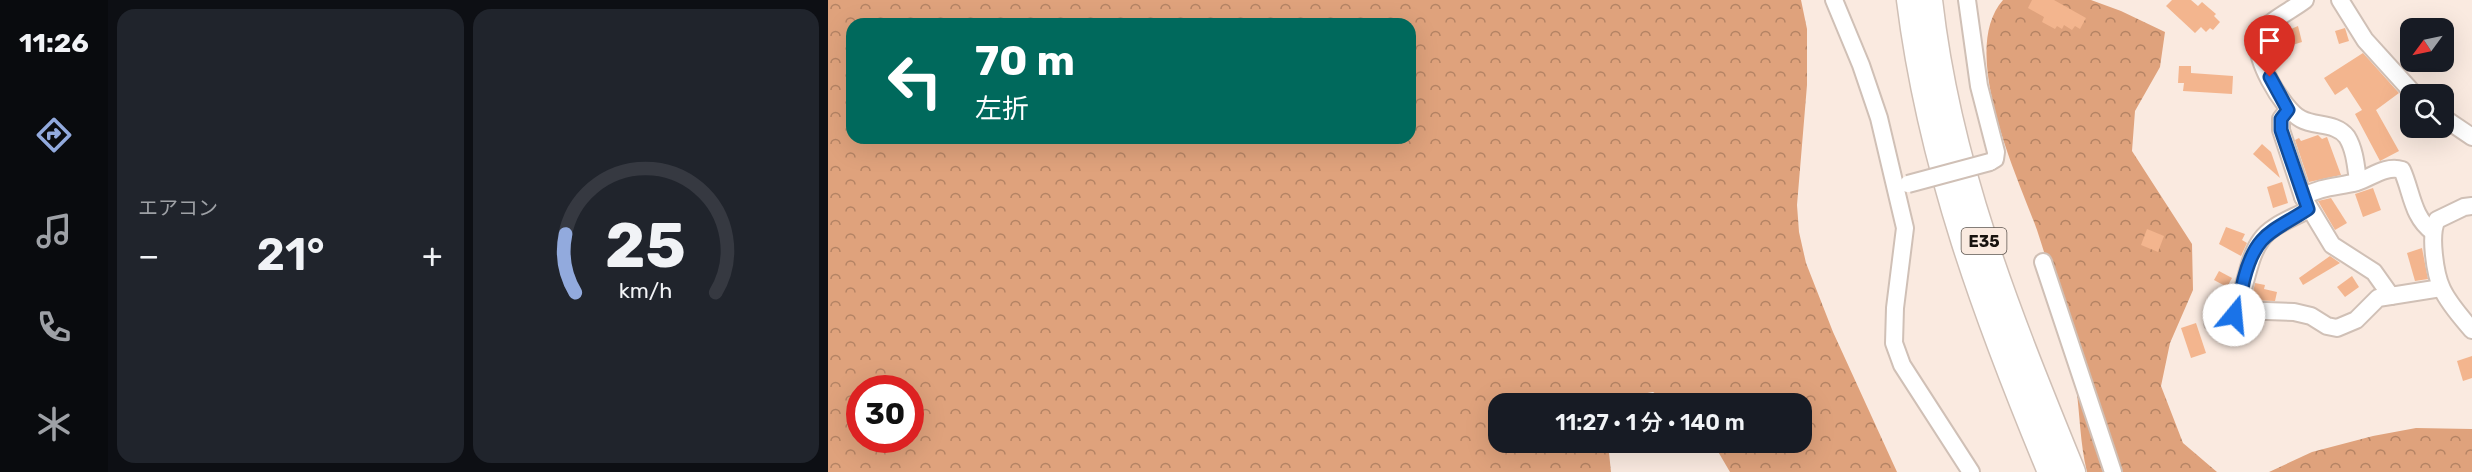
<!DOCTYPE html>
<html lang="ja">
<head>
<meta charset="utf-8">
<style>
	:root { --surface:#171b24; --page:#20242c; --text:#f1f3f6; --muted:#9ea1a6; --line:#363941; --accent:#92aadd }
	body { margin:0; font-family:Rubik,"Noto Sans JP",sans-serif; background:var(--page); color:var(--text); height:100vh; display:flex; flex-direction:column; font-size:22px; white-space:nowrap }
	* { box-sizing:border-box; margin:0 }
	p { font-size:20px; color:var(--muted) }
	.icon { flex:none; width:33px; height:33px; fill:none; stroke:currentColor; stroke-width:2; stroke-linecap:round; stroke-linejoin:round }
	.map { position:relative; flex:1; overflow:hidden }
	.panel { display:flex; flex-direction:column; gap:9px; padding:9px; background:#0d0f14; width:720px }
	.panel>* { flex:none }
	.banner { position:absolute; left:18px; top:18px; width:570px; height:126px; border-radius:18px; box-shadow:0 6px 24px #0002; background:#00695c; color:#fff; overflow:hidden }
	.needle { width:39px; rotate:237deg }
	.buttons { position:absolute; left:1572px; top:18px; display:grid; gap:12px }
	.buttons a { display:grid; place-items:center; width:54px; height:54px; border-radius:12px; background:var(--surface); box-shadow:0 6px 24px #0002; font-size:30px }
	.speed { position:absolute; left:18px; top:375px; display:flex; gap:12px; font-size:30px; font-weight:700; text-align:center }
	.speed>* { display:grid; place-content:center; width:78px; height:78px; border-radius:50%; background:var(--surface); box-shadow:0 6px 24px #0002; line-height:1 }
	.speed .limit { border:9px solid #d22; background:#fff; color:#111 }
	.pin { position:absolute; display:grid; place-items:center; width:51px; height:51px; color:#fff; margin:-62px -26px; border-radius:50% 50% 50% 0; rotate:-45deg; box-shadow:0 0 6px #0007 }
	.pin .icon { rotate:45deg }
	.me { position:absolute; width:66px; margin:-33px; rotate:17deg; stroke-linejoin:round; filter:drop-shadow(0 0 4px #0008) }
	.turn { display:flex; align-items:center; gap:21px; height:126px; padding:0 30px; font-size:27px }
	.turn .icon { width:78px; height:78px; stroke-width:2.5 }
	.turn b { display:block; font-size:42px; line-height:51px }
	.big { font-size:45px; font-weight:600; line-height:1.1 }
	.panel .widget { flex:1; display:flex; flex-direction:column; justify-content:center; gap:9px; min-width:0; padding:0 21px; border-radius:18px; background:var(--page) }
	.panel .dial { align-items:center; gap:0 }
	.dial svg { height:156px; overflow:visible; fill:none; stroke:var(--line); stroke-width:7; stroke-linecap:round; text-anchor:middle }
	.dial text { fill:var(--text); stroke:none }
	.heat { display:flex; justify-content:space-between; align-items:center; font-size:33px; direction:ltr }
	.panel .tiles { flex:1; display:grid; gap:9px; grid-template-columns:repeat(2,1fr) }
	.trip { position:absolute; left:660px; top:393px; width:324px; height:60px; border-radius:18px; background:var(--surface); box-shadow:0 6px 24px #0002; font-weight:600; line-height:60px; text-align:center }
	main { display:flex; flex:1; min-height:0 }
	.tab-bar { display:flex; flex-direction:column; width:108px; justify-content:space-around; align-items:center; background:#090b0e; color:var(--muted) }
	.tab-bar .icon { width:42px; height:42px }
	.tab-bar .selected { color:var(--accent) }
	.tab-bar b { font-size:27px; color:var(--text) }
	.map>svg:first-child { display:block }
	.forest { fill:url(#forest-crowns); fill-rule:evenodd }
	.building { fill:#f3b58e }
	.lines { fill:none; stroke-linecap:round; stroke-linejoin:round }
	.minor-casing { stroke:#d0c0b6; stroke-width:20 }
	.highway-casing { stroke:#d0c0b6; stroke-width:27 }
	.minor { stroke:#fff; stroke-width:16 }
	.highway { stroke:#fff; stroke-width:24 }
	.minor-bridge-casing { stroke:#d0c0b6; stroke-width:20; stroke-linecap:butt }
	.minor-bridge { stroke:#fff; stroke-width:16 }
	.route-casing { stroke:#114b97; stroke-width:15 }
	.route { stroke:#1a73e8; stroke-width:10 }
	.labels { text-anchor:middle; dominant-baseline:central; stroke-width:4.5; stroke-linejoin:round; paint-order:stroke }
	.shield { fill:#faeae0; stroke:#5c544e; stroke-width:1.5 }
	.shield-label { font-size:16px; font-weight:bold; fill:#18130f }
</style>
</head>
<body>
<main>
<nav class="tab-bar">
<b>11:26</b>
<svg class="icon selected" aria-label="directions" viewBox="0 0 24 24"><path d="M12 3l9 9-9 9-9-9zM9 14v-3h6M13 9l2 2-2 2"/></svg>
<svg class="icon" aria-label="music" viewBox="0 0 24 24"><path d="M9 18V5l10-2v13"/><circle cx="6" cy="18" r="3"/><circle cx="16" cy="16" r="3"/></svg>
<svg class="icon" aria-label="phone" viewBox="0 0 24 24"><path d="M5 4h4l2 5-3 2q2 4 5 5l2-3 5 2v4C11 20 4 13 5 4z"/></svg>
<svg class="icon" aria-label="climate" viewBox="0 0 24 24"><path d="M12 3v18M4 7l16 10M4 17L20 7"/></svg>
</nav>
<section class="panel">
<div class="tiles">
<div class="widget"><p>エアコン</p>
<div class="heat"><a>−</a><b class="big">21°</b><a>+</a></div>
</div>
<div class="widget dial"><svg viewBox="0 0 100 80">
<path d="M14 69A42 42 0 1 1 86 69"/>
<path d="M14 69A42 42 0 0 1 9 39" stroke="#92aadd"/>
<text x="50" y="56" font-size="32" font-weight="700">25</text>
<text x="50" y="72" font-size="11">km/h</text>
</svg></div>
</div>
</section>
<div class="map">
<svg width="1644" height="472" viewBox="0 0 1644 472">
	<defs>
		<pattern id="forest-crowns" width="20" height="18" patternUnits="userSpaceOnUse" patternTransform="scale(1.5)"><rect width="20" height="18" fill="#dfa27c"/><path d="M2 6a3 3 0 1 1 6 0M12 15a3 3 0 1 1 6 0" fill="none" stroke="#b48364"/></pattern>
	</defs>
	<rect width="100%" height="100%" fill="#faeae0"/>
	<g class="forest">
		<path d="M0,0H973L979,29V85L969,205L971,232L978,263L1005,332L1069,472H902L885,443L974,442V404L842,403L825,392L803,396L792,403L670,404V442L780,443L783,472H0ZM24,24H582V138H24ZM82,388V440H32V388Z"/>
		<path d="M1175,0H1263L1293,11L1337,32L1332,67L1307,111L1304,151L1364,244L1365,290L1342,343L1333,386L1355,443L1389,472H1259C1252,443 1252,415 1248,386C1245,365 1240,343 1236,323C1228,292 1219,260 1209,230C1189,175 1130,51 1175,0Z"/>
		<polygon points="1588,428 1644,429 1644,472 1441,472 1484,452 1545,436"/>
	</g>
	<g class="building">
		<polygon points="1204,0 1226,0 1258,18 1252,29 1247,26 1244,30 1236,25 1234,29 1229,26 1227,29 1214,22 1216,17 1200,8"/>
		<polygon points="1344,0 1363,0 1370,6 1374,2 1388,14 1386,16 1392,22 1385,30 1382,28 1378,32 1373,27 1367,33 1338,6"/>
		<polygon points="1460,24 1463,29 1470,26 1474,42 1442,52 1442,38"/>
		<polygon points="1517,28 1521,41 1511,44 1507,31"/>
		<polygon points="1535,53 1571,93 1548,110 1571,151 1552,161 1527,114 1534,110 1519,87 1507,95 1496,78"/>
		<polygon points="1351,66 1363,66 1363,73 1405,76 1404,94 1355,91 1356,83 1350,83"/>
		<polygon points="1490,135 1494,139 1499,137 1513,175 1481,182 1467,140 1471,138 1473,141"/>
		<polygon points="1434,144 1443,152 1452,178 1425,154"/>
		<polygon points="1454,182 1460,203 1445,208 1439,187"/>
		<polygon points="1545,188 1553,210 1535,217 1527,194"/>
		<polygon points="1503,198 1519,223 1507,230 1490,201"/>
		<polygon points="1398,227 1417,234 1414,240 1419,243 1413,256 1391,244"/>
		<polygon points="1319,229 1336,236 1330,252 1313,245"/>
		<polygon points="1594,248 1600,279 1587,281 1579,253"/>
		<polygon points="1502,256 1512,263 1475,285 1471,278"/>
		<polygon points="1391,271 1404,278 1399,287 1386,280"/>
		<polygon points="1524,276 1531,287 1517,297 1509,287"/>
		<polygon points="1427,283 1437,285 1436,289 1449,292 1447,301 1423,300"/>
		<polygon points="1368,323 1378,353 1363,358 1353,328"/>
		<polygon points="1644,356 1644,378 1635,381 1629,361"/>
	</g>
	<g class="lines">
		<defs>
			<g id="minor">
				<polyline points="1006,0 1033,65 1051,118 1077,228 1067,308 1066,343 1074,365 1143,472"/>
				<polyline points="1139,0 1151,86 1168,152 1167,159 1162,162"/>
				<path d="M1477,0C1464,10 1442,20 1433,33C1420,52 1455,110 1473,119C1487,127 1508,122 1519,137C1527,150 1528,167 1530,181"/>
				<polyline points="1512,0 1537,40 1586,94"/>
				<polyline points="1460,110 1453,119 1453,130 1475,197 1504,245 1546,272 1563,296"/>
				<polyline points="1616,118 1644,137"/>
				<path d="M1475,197C1493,186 1510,187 1529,182C1544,177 1558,165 1574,170C1584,192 1584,217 1605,232"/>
				<path d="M1644,206L1636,207L1609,220C1601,234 1607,274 1614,289C1621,304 1633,317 1644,330"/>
				<polyline points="1215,262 1285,472"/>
				<polyline points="1409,310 1466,312 1483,316 1499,326 1509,328 1528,320 1550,298 1613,288"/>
				<path d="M1385,323L1398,321C1418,305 1416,263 1433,240C1443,225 1466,218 1481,209"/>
			</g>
			<g id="highway">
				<path d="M1081,0C1102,167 1158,318 1222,472"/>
				<path d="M1102,0C1121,169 1182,317 1245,472"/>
			</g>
		</defs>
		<use href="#minor" class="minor-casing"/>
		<use href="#highway" class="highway-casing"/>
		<use href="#minor" class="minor"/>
		<use href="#highway" class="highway"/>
		<defs>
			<polyline id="minor-bridge" points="1080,184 1162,162"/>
		</defs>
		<use href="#minor-bridge" class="minor-bridge-casing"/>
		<use href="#minor-bridge" class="minor-bridge"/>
	</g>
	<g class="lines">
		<defs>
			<path id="route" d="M1406,315C1413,305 1413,291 1416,279C1428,232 1445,232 1480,209L1453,130V119L1460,110L1442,77"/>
		</defs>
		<use href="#route" class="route-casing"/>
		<use href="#route" class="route"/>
	</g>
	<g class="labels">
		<rect class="shield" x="1133.5" y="228" width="45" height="26" rx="4.5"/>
		<g class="shield-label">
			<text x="1156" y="241">E35</text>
		</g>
	</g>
</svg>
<div class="buttons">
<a><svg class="needle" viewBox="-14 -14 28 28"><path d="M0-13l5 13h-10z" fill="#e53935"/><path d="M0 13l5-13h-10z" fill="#9ea1a6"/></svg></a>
<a><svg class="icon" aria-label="search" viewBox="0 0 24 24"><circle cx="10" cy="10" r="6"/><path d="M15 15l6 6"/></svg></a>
</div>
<div class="speed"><div class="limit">30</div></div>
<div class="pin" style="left:1442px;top:77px;background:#d93025"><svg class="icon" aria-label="arrive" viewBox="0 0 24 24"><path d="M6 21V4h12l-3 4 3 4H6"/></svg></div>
<svg class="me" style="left:1406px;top:315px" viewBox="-20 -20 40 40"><circle r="19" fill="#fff"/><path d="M0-13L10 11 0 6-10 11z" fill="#1a73e8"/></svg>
<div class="trip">11:27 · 1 分 · 140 m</div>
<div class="banner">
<div class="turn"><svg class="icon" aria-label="left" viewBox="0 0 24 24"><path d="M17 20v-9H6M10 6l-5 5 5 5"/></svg><div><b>70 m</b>左折</div></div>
</div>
</div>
</main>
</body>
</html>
